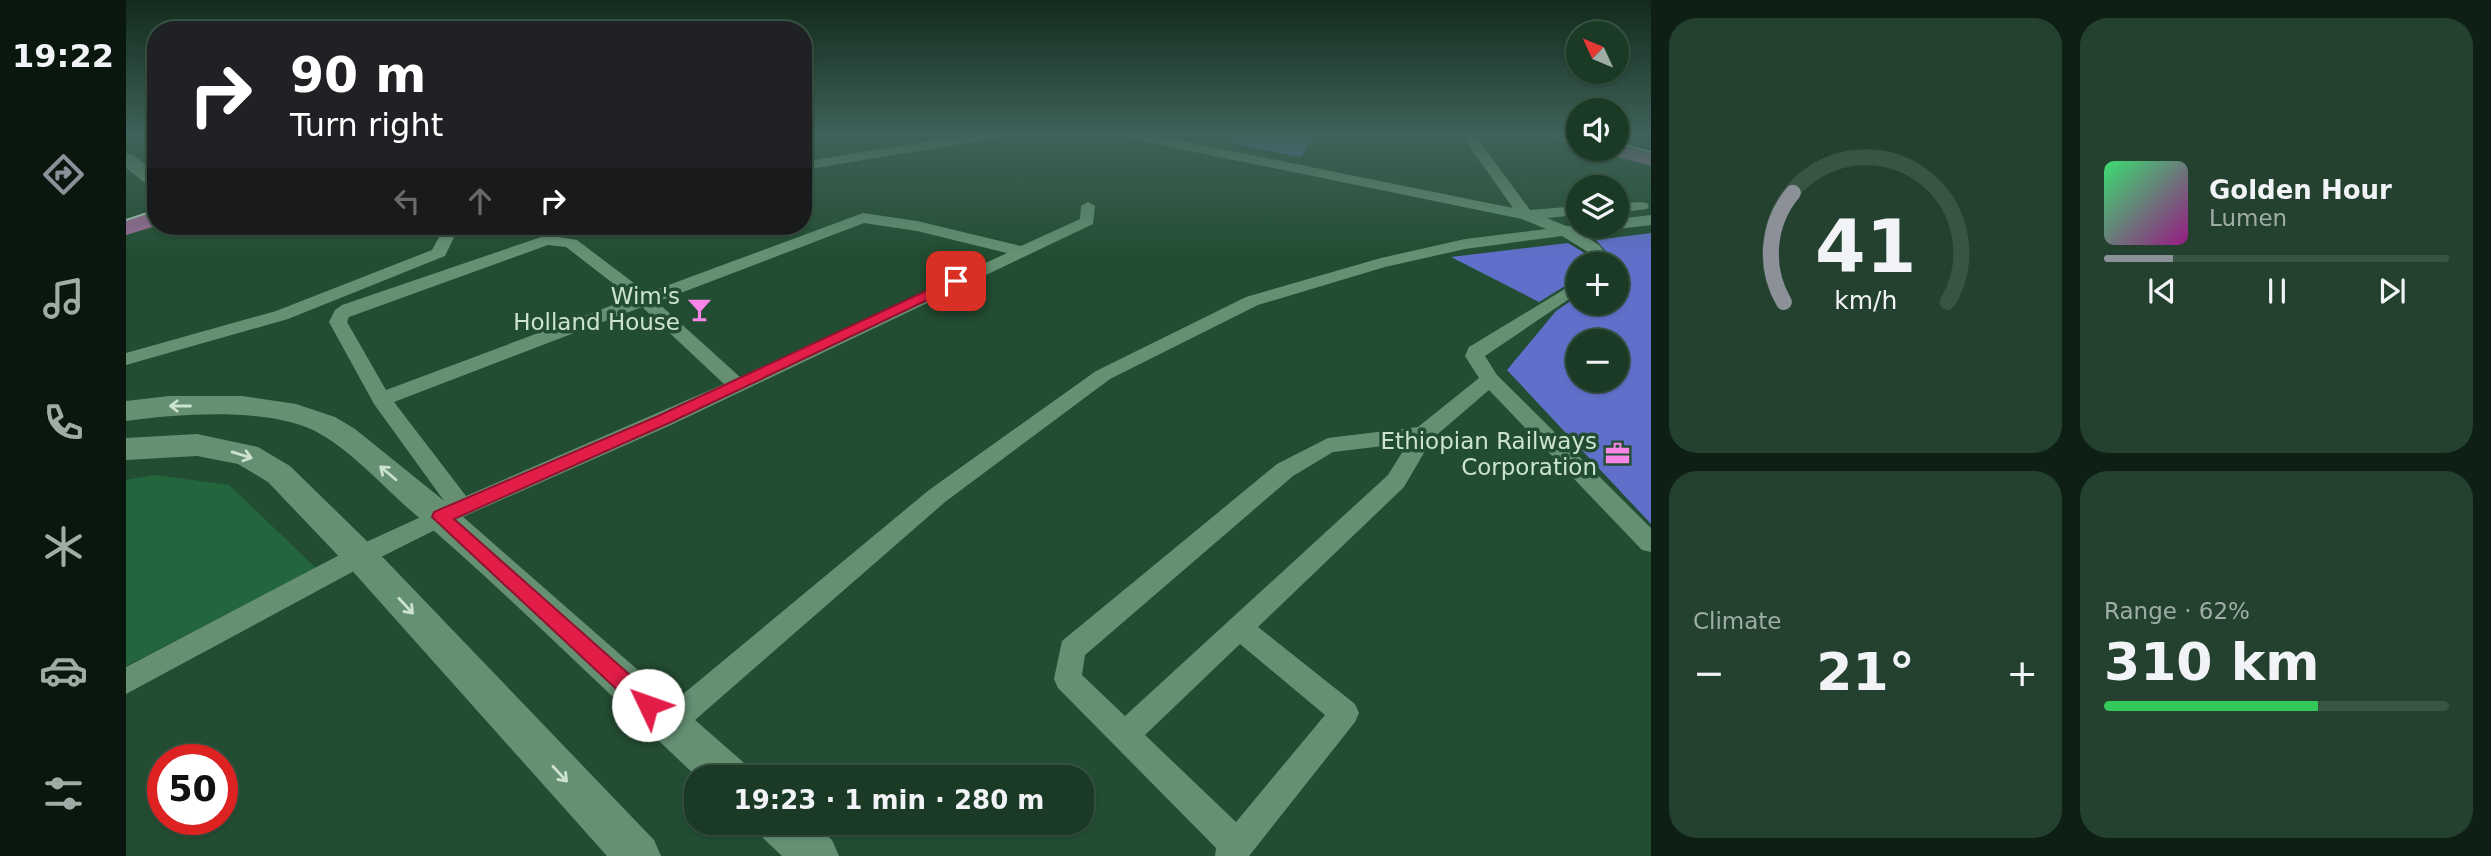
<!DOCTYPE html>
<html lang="en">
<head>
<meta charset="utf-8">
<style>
	:root { --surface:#1a3a26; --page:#23412e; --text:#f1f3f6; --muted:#9fada7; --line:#385443; --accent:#8c9099 }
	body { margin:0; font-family:"DejaVu Sans",sans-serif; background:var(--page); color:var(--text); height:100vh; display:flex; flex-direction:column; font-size:26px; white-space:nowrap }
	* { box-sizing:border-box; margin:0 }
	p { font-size:23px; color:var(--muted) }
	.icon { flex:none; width:38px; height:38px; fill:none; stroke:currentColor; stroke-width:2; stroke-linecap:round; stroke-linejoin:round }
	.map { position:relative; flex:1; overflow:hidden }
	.panel { display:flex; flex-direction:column; gap:18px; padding:18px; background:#0e2015; width:840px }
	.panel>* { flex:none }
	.hud { position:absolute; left:21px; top:21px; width:665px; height:214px; border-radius:28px; box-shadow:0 2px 5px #0004,0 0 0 2px var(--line); background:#202124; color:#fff; overflow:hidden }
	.needle { width:46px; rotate:314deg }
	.controls { position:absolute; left:1440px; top:21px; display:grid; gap:14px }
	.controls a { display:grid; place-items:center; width:63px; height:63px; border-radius:50%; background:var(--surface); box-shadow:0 2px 5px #0004,0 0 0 2px var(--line); font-size:35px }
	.speed { position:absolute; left:21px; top:744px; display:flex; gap:14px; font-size:35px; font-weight:700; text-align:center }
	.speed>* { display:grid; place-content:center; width:91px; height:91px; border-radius:50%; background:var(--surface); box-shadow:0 2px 5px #0004,0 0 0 2px var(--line); line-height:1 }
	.speed .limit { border:10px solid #d22; background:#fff; color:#111 }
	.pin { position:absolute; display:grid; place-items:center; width:60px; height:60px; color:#fff; margin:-30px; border-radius:14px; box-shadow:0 4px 10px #0006 }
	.me { position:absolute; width:77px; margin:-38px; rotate:312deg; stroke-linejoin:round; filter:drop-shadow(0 0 5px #0008) }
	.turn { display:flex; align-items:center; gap:24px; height:147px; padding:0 28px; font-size:32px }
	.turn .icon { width:91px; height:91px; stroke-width:2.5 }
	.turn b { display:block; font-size:49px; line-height:60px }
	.lanes { display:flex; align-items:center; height:66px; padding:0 28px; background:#0003; justify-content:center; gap:35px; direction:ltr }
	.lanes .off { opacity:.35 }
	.big { font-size:52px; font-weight:700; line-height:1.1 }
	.panel .card { flex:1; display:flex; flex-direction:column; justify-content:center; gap:10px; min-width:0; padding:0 24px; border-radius:28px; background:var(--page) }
	.panel .dial { align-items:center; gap:0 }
	.dial svg { height:182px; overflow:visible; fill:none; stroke:var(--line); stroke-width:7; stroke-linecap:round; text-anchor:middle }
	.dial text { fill:var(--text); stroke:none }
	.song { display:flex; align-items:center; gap:21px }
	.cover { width:84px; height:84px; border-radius:10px; background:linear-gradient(135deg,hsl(140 70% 55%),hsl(310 70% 35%)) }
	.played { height:7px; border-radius:4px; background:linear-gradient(90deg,var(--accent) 20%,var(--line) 20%) }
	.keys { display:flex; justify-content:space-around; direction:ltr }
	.heat { display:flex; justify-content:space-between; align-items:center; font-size:38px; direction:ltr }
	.charge { height:10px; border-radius:5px; background:linear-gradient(90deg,#34c759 62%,var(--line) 0) }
	.panel .tiles { flex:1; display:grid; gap:18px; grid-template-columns:repeat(2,1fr) }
	.trip { position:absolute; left:558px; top:765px; width:410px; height:70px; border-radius:28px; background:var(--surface); box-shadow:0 2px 5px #0004,0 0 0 2px var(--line); font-weight:700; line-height:70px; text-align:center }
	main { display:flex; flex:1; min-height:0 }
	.menu { display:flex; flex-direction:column; width:126px; justify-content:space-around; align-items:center; background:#0a170f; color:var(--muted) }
	.menu .icon { width:49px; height:49px }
	.menu .active { color:var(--accent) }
	.menu b { font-size:32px; color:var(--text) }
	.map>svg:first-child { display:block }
	.green { fill:#23663e }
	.building { fill:#6070ca; fill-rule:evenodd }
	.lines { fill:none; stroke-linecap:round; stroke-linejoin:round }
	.street { fill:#659072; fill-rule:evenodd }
	.secondary { fill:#659072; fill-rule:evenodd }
	.primary { fill:#9a6c96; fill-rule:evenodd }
	.tram { stroke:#b5cebc; stroke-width:2 }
	.oneway { stroke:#cce3d2 }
	.route { fill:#e11d48; stroke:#92132f; stroke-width:2 }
	.labels { text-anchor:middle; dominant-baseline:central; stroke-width:7; stroke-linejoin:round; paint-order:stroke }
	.poi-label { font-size:23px; fill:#cce3d2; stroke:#234d32; text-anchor:end }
</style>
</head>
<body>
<main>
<nav class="menu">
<b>19:22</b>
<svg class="icon active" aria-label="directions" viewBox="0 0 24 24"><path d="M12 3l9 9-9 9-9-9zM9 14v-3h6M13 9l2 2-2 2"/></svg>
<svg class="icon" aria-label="music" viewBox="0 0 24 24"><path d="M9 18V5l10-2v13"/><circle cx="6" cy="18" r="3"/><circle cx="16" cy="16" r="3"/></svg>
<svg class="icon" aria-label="phone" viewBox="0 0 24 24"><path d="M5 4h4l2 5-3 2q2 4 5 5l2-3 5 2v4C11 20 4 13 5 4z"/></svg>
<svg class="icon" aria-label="climate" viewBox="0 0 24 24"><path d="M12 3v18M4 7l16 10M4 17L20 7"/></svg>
<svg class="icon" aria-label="car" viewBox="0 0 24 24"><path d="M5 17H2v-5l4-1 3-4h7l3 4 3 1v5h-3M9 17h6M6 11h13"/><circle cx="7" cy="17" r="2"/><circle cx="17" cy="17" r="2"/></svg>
<svg class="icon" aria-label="filters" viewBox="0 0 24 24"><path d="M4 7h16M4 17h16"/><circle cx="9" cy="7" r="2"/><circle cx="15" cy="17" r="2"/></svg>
</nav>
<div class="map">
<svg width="1525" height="856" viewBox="0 0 1525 856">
	<rect width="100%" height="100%" fill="#234d32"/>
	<polygon class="green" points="29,475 103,485 190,568 0,666 0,480"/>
	<g class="building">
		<polygon points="1105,134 1189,134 1175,157 1104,143"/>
		<path d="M1525,233V524L1381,370L1430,311L1452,296V303H1491V264L1470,240ZM1452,341H1491V380H1452Z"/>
		<polygon points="1442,243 1460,254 1469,264 1452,264 1452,278 1413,302 1325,257"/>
	</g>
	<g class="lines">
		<g class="street">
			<polygon points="845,134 877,134 871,138 677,170 677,162"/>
			<polygon points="995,134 1022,134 1387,208 1335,134 1348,134 1404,210 1452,206 1452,215 1421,218 1440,226 1484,226 1481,229 1455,233 1473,245 1488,264 1472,264 1462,252 1436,236 1339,249 1259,267 1132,305 984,379 819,502 553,734 543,738 533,734 528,724 533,714 803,490 970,371 1120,297 1255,258 1339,239 1420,229 1396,219 1001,138"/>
			<path d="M962,202L969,206L967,224L545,425L323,523L243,563L0,694V667L225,549L321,505L248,404L203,322L209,310L216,305L421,235L451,240L521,293L737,213L791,221L895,246L954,219L955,206ZM738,223L791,231L881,253L614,377L531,302ZM422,245L440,247L506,298L260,390L221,322L223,317ZM516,307L598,384L340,496L268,402Z"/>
			<polygon points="1516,202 1521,203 1523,206 1521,209 1491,213 1491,203"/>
			<polygon points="1525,215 1525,225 1491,229 1484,226 1491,226 1491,219"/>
			<polygon points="319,226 342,226 331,231 319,256 162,319 0,365 0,353 150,311 306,250"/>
			<path d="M1452,281V293L1359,356L1371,375L1525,528V552L1516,550L1363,390L1306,439L1278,487L1132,627L1229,704L1233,713L1229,722L1123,856H1089L1090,848L932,688L928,679L936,641L1151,464L1202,438L1292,427L1353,378L1339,356L1343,347ZM1282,443L1262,475L999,716L956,675L959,655L1167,476L1207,452ZM1114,644L1199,715L1110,822L1019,735Z"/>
		</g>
		<g class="secondary">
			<polygon points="0,153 7,155 30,172 30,188 23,186 0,168"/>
			<path d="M43,396H116L170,404L209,417L229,429L327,508L617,762L624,777H571C475,687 382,594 283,509C255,484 222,448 189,431C141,407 53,414 0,421V401Z"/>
			<polygon points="71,434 132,447 164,466 246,546 528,840 535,856 481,856 222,566 142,482 112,464 71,456 0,460 0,438"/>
			<polygon points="631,822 687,822 706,840 713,856 656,856 637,838"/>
		</g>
		<g class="primary">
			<polygon points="1424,134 1452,134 1452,146 1427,138"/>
			<polygon points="1491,145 1525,154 1525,166 1477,153 1474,149 1491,149"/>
			<polygon points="30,211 30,226 0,235 0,220"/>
		</g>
		<g class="tram">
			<polyline points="1491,143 1525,152"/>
			<polyline points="0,220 30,210"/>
		</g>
	</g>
	<defs><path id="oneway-shaft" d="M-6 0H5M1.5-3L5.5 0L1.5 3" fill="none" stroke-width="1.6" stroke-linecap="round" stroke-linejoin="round" transform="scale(1.75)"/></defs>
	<g class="oneway">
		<use href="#oneway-shaft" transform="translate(54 406) rotate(180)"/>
		<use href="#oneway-shaft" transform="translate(116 455) rotate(17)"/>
		<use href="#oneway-shaft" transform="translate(262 473) rotate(-140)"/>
		<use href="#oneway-shaft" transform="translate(280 606) rotate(47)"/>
		<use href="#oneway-shaft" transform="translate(434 774) rotate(47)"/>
	</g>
	<linearGradient id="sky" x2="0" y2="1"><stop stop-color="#132a1c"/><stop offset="0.53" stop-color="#3f625a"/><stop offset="1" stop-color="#3f625a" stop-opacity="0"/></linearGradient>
	<rect width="1525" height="254" fill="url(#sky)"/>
	<polygon class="route" points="830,277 836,281 835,284 543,423 328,519 530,698 533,705 530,712 522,715 515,712 306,517 308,512 532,416"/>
	<defs>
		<symbol id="bar-bare" viewBox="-9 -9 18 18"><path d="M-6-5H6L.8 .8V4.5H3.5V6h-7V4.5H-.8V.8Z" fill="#fa87e7" stroke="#234d32" stroke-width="2.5" paint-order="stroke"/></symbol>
		<symbol id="office-bare" viewBox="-9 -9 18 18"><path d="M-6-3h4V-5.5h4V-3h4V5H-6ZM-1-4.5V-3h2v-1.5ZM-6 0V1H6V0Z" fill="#fa87e7" stroke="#234d32" stroke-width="2.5" paint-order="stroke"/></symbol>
	</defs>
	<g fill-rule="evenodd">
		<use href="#bar-bare" x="556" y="292" width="35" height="35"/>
		<use href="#office-bare" x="1474" y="436" width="35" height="35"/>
	</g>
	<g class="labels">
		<g class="poi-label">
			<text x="554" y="296">Wim's<tspan x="554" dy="26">Holland House</tspan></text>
			<text x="1471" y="441">Ethiopian Railways<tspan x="1471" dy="26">Corporation</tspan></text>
		</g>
	</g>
</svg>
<div class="controls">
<a><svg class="needle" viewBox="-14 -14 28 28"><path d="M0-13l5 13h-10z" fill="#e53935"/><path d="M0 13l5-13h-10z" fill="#9fada7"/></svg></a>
<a><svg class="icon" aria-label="sound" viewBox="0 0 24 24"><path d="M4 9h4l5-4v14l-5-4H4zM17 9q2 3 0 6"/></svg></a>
<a><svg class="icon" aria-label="layers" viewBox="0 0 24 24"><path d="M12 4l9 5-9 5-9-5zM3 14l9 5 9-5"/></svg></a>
<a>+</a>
<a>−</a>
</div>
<div class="speed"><div class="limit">50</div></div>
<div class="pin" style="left:830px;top:281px;background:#d93025"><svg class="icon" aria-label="arrive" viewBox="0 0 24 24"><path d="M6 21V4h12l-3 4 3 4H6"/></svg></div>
<svg class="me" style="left:522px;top:705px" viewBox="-20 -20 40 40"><circle r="19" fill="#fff"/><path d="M0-13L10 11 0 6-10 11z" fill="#e11d48"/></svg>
<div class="trip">19:23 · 1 min · 280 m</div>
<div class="hud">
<div class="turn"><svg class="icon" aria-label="right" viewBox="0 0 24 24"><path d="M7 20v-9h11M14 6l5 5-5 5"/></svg><div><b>90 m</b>Turn right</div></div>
<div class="lanes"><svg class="icon off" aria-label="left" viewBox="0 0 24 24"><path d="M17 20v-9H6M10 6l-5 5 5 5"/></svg><svg class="icon off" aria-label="ahead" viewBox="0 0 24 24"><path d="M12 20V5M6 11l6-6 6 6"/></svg><svg class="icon" aria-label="right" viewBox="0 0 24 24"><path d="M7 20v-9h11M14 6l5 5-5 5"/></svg></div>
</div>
</div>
<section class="panel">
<div class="tiles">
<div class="card dial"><svg viewBox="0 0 100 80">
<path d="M14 69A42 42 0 1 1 86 69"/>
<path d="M14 69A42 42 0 0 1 18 21" stroke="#8c9099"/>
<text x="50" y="56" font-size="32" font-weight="700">41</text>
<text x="50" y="72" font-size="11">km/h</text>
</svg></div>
<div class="card">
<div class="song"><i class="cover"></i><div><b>Golden Hour</b><p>Lumen</p></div></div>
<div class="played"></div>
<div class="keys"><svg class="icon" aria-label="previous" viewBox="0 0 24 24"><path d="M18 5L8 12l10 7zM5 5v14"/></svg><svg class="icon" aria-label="pause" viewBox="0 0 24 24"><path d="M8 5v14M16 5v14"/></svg><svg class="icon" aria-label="next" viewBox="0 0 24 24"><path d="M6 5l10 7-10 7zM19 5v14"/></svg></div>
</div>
<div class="card"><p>Climate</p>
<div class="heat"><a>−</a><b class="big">21°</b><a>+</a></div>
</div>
<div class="card"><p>Range · 62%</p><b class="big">310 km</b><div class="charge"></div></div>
</div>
</section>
</main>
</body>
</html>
